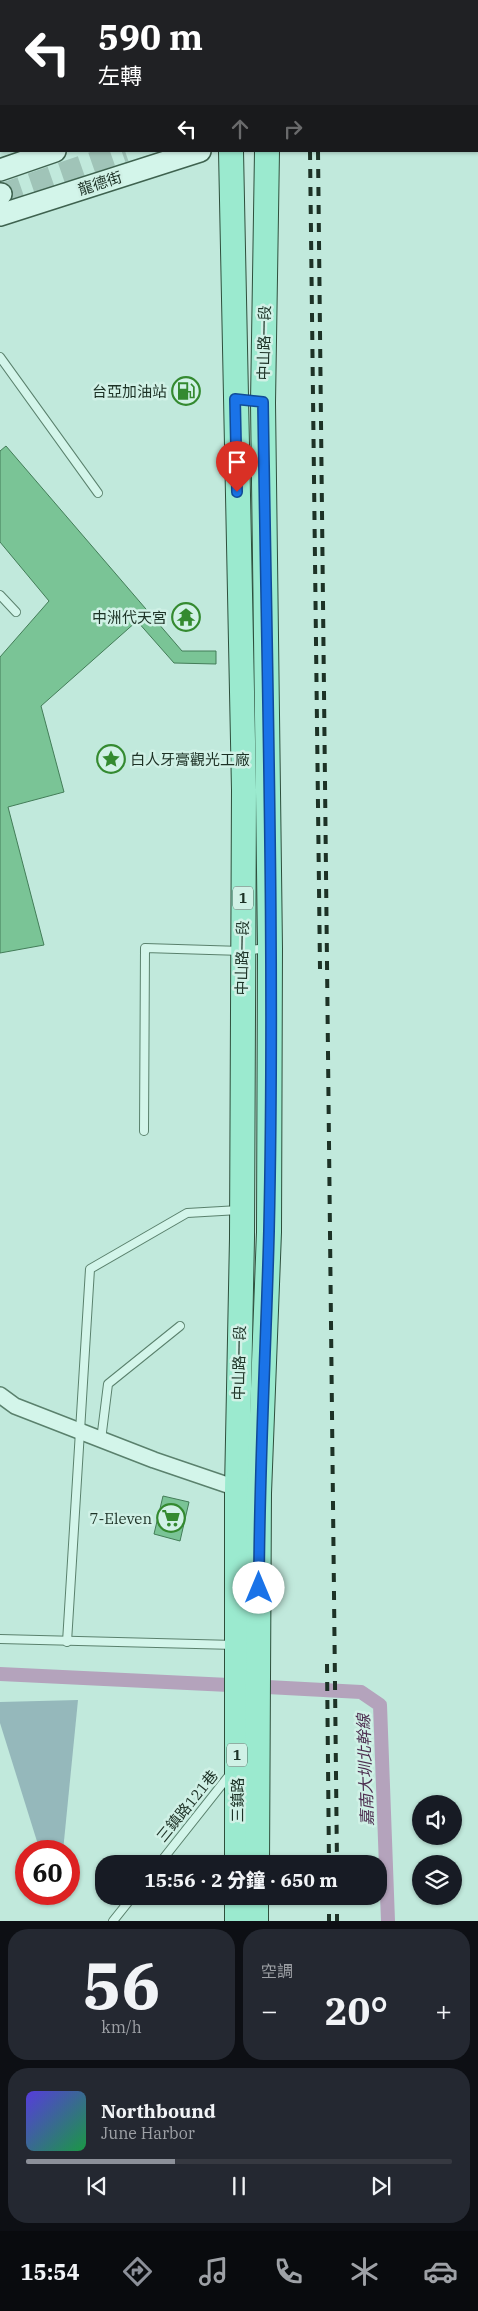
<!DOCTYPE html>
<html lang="zh-TW">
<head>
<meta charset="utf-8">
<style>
	:root { --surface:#171b24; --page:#242831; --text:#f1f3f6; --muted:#9ea1a6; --line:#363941; --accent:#8c9099 }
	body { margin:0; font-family:"IBM Plex Serif","Noto Sans TC",serif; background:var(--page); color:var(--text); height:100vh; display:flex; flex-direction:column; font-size:19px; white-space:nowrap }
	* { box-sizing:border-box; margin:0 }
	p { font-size:16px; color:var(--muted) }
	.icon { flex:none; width:28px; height:28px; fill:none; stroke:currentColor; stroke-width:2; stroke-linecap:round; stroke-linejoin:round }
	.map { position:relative; height:1921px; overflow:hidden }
	.drawer { display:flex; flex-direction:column; gap:8px; padding:8px; background:#0d0f14; flex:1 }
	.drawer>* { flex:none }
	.banner { position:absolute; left:0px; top:0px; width:479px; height:152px; box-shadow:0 1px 4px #0004; background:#202124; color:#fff; overflow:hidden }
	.tools { position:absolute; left:412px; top:1795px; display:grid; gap:10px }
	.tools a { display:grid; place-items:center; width:50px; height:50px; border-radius:50%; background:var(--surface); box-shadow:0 1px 4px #0004; font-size:25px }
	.speed { position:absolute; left:15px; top:1840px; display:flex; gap:10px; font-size:25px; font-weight:700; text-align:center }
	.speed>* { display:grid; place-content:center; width:65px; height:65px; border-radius:50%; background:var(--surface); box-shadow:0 1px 4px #0004; line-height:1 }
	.speed .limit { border:8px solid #d22; background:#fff; color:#111 }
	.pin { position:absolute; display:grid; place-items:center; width:42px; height:42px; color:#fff; margin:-51px -21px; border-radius:50% 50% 50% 0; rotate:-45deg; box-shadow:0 0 5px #0007 }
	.pin .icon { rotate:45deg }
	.me { position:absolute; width:55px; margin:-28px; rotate:0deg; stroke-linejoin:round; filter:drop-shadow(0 0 4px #0008) }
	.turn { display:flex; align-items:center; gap:18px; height:105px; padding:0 15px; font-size:22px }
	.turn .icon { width:65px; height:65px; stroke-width:2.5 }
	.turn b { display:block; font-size:35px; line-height:42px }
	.lanes { display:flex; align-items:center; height:48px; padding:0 15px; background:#0003; justify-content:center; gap:25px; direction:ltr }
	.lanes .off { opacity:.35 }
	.big { font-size:38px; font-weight:800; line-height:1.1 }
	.drawer .card { flex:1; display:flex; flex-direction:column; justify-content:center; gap:8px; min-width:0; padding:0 18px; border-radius:20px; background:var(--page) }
	.drawer .dial { align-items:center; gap:0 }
	.dial b { font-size:65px; line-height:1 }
	.song { display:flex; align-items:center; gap:15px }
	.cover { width:60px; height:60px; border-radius:8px; background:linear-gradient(135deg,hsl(250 70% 55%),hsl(140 70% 35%)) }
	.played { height:5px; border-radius:2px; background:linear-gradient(90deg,var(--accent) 35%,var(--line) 35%) }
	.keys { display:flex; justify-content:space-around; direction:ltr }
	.heat { display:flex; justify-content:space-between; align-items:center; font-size:28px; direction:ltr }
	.drawer .tiles { flex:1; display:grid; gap:8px; grid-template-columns:1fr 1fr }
	.card:last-child { grid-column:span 2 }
	.trip { position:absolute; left:95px; top:1855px; width:292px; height:50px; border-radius:20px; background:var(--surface); box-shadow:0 1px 4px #0004; font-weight:800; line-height:50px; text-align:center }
	.tabs { display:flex; height:80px; justify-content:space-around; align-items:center; background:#090b0e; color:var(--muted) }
	.tabs .icon { width:35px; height:35px }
	.tabs .active { color:var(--accent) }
	.tabs b { font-size:22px; color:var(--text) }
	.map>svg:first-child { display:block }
	.cemetery { fill:#95b8bb }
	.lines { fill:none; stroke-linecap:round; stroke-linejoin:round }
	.canal { stroke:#b4a3bc; stroke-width:14 }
	.building { fill:#7ac496; stroke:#437d58 }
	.secondary-tunnel { stroke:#a0c4b8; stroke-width:21; stroke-dasharray:21 11; stroke-linecap:butt }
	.lane-casing { stroke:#5a816d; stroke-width:10 }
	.street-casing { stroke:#5a816d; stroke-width:18 }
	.secondary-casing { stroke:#3e624f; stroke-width:24 }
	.primary-casing { stroke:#2e4f3c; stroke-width:26 }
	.lane { stroke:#d3f5ea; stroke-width:8 }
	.street { stroke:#d3f5ea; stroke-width:15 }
	.secondary { stroke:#d3f5ea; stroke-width:21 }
	.primary { stroke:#9beacf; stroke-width:24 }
	.rail { stroke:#1d3226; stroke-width:4; stroke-dasharray:9 9; stroke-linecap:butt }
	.route-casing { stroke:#114b97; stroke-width:12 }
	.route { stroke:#1a73e8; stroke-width:9 }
	.labels { text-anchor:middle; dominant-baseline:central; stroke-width:5; stroke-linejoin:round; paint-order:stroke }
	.shield { fill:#d0f1e6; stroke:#536b60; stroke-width:1 }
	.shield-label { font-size:14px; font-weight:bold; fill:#1d3226 }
	.street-label { font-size:15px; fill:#1d3226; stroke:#d0f1e6 }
	.poi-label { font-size:15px; fill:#1d3226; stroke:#d0f1e6; text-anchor:end }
	.water-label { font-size:16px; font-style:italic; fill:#4d2e50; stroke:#d0f1e6 }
</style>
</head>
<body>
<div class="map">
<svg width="478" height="1921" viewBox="0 0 478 1921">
	<rect width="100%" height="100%" fill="#c1e9dc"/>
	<polygon class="cemetery" points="78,1700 63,1851 40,1851 0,1723 0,1702"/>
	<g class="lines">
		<g class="canal">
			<polyline points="0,1674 229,1685"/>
			<polyline points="267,1687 361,1692 380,1705 388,1921"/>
		</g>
	</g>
	<g class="building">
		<polygon points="6,446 182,651 216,651 216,664 174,663 137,621 41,706 64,792 8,807 44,945 0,953 0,657 49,601 0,542 0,451"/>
		<polygon points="163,1496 189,1502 180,1541 154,1534"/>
	</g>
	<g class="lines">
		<g class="secondary-tunnel">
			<polyline points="459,1 461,0"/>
			<polyline points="1,194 125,151"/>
		</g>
		<defs>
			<g id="lane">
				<polyline points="421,1 423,0"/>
				<polyline points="0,357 98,493"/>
				<polyline points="0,595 16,612"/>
				<polyline points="144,1131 145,948 242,951 268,948"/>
				<polyline points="101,1440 108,1384 180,1326"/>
				<polyline points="0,1639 235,1645"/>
				<polyline points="67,1642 90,1269 187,1213 239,1210"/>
				<polyline points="159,1864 231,1773"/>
				<polyline points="113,1921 133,1896"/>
			</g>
			<g id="street">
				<polyline points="59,0 59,1"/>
				<polyline points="478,122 478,123"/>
				<polyline points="0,1395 15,1406 154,1460 245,1491"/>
			</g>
			<g id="secondary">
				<polyline points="0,170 55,151"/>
				<polyline points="0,195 1,194"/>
				<polyline points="0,215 200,151"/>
			</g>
			<g id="primary">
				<polyline points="230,0 230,1"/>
				<polyline points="264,0 264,1"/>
				<polyline points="231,151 244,790 242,1238 237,1490 237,1864"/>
				<polyline points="257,1864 259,1493 269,1232 270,948 263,403 267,151"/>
				<polyline points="237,1896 237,1921"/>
				<polyline points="256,1921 256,1896"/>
			</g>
		</defs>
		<use href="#lane" class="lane-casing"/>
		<use href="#street" class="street-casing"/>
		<use href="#secondary" class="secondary-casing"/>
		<use href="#primary" class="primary-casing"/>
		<use href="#lane" class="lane"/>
		<use href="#street" class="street"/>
		<use href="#secondary" class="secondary"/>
		<use href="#primary" class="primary"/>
		<g class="rail">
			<polyline points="308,0 308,1"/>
			<polyline points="317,0 317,1"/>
			<polyline points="310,151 320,969"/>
			<polyline points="318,151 337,1864"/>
			<polyline points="327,1664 329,1864"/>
			<polyline points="329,1896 329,1921"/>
			<polyline points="337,1896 337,1921"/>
		</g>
	</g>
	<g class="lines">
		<defs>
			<path id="route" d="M237,492L235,399L263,402C267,679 275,955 269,1231C266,1350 259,1469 259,1588"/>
		</defs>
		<use href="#route" class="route-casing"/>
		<use href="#route" class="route"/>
	</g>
	<defs>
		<symbol id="fuel-ring" viewBox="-11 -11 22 22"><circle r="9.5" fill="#d0f1e6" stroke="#348a30" stroke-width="1.5"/><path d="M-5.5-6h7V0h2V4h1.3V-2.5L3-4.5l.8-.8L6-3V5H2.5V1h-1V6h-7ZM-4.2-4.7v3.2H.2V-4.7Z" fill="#348a30"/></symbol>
		<symbol id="temple-ring" viewBox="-11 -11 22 22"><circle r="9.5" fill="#d0f1e6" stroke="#348a30" stroke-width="1.5"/><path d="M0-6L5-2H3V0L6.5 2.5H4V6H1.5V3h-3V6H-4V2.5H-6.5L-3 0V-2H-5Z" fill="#348a30"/></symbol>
		<symbol id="sight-ring" viewBox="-11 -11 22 22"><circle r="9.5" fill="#d0f1e6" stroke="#348a30" stroke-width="1.5"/><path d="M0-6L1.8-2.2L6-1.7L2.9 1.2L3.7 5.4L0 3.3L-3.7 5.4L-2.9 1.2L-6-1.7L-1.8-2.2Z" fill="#348a30"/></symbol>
		<symbol id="supermarket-ring" viewBox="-11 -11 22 22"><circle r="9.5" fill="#d0f1e6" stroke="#348a30" stroke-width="1.5"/><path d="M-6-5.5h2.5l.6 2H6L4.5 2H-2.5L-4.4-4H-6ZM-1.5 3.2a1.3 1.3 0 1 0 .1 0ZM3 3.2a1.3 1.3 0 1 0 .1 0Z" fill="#348a30"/></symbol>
	</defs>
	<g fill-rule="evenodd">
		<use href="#fuel-ring" x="170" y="375" width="32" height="32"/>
		<use href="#temple-ring" x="170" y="601" width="32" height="32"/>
		<use href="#sight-ring" x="95" y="743" width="32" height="32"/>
		<use href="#supermarket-ring" x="155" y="1502" width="32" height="32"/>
	</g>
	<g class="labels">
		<g class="shield">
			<rect x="233" y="886.5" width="20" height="23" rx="4"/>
			<rect x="227" y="1743.5" width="20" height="23" rx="4"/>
		</g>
		<g class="shield-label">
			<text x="243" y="898">1</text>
			<text x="237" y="1755">1</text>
		</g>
		<g class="street-label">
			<text transform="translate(100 183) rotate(-18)">龍德街</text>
			<text transform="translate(264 343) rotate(-89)">中山路一段</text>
			<text transform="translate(242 958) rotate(-89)">中山路一段</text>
			<text transform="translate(239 1363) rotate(-89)">中山路一段</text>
			<text transform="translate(237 1800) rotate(-90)">三鎮路</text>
			<text transform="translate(187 1806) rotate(-51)">三鎮路121巷</text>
		</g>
		<g class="poi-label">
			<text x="167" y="391">台亞加油站</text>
			<text x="167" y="617">中洲代天宮</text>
			<text x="130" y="759" text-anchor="start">白人牙膏觀光工廠</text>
			<text x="152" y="1518">7-Eleven</text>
		</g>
		<g class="water-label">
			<text transform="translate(365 1770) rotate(-92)">嘉南大圳北幹線</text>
		</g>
	</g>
</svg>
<div class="tools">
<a><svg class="icon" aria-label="sound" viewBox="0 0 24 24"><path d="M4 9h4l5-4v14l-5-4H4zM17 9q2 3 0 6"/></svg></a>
<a><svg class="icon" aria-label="layers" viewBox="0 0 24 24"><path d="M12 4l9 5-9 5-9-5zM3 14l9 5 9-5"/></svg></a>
</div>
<div class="speed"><div class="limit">60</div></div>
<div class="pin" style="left:237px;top:492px;background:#d93025"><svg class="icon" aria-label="arrive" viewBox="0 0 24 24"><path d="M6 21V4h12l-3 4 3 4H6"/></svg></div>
<svg class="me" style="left:259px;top:1588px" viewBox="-20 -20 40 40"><circle r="19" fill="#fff"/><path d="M0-13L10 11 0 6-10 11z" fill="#1a73e8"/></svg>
<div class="trip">15:56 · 2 分鐘 · 650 m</div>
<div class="banner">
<div class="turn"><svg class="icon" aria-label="left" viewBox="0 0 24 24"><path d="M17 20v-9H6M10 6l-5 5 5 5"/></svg><div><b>590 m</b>左轉</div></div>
<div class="lanes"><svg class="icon" aria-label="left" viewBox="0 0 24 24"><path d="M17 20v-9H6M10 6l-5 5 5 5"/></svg><svg class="icon off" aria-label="ahead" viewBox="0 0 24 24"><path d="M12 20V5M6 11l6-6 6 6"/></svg><svg class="icon off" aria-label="right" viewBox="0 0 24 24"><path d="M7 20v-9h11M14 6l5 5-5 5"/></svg></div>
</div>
</div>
<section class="drawer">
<div class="tiles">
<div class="card dial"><b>56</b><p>km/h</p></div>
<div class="card"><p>空調</p>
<div class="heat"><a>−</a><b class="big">20°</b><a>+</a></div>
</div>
<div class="card">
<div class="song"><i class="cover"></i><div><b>Northbound</b><p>June Harbor</p></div></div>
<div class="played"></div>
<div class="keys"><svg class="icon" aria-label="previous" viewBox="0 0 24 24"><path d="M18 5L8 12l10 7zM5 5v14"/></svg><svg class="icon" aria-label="pause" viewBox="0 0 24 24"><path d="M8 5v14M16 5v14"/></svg><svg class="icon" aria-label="next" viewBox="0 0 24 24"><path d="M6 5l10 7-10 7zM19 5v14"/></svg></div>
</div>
</div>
</section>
<nav class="tabs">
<b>15:54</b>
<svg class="icon active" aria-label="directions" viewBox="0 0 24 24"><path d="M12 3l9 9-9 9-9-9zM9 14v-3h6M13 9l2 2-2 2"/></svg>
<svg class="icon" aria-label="music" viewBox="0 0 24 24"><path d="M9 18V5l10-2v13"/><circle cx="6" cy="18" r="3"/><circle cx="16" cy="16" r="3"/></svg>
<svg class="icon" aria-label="phone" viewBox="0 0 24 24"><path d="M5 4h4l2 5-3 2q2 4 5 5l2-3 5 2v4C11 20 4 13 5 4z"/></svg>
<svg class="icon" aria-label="climate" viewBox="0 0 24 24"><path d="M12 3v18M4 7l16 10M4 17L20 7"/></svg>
<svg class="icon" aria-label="car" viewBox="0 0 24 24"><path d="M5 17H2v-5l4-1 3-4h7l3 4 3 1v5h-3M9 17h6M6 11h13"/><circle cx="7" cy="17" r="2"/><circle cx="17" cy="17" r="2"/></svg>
</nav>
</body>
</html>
